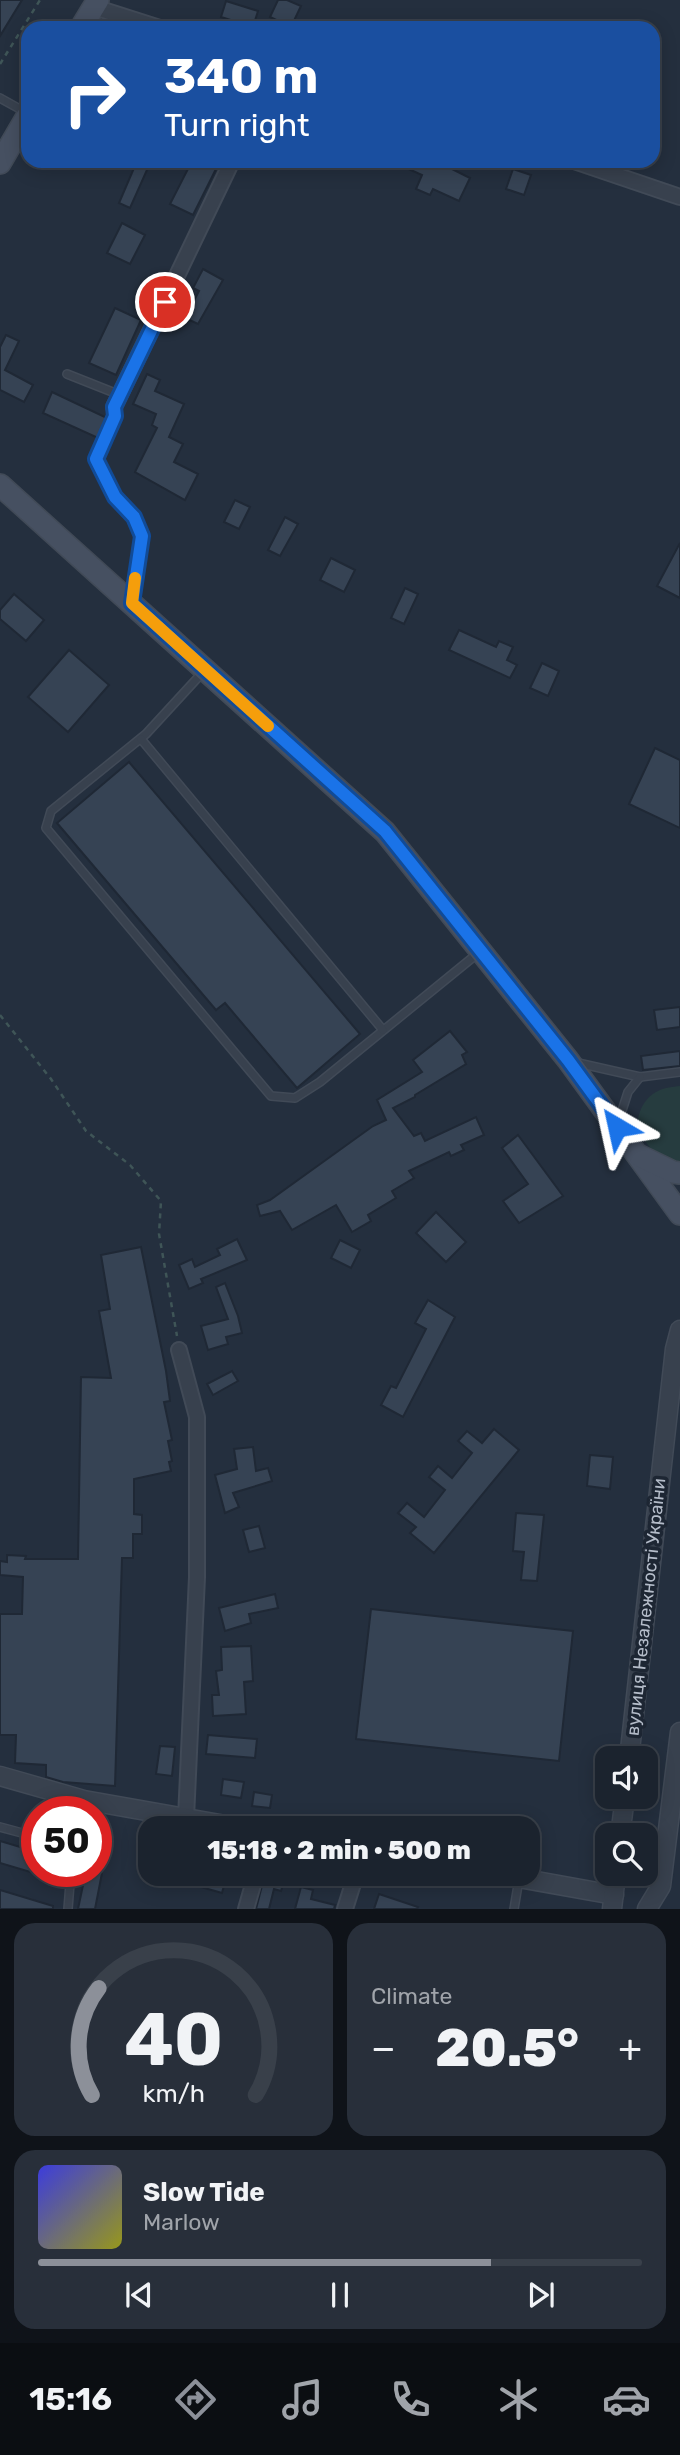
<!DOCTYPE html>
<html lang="en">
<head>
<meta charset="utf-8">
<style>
	:root { --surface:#1b232e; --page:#282f3a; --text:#f1f3f6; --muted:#a0a4aa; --line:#39404a; --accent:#8c9099 }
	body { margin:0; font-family:Rubik,sans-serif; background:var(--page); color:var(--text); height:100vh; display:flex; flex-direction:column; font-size:26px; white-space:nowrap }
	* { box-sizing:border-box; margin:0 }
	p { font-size:23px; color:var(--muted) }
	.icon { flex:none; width:38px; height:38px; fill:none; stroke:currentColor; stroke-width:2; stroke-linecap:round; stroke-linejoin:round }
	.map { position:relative; height:1909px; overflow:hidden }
	.sheet { display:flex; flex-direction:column; gap:14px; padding:14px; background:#0f1319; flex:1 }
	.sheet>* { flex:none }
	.guide { position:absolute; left:21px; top:21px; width:639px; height:147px; border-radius:21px; box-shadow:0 4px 18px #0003,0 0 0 2px var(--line); background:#1a4fa0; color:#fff; overflow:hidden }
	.tools { position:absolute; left:595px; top:1746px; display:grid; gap:14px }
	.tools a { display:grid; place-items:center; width:63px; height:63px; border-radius:14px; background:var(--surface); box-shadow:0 4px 18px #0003,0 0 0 2px var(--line); font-size:35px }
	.speed { position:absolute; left:21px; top:1796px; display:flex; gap:14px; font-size:35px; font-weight:700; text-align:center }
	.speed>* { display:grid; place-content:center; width:91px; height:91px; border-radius:50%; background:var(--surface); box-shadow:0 4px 18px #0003,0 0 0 2px var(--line); line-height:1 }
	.speed .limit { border:10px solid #d22; background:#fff; color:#111 }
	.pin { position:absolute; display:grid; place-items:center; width:60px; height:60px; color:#fff; margin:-30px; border:4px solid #fff; border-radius:50%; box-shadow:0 2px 7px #0007 }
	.me { position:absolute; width:77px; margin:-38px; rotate:324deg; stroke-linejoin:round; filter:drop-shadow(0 0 5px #0008) }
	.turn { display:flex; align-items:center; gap:24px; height:147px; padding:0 28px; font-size:32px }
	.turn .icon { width:91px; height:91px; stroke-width:2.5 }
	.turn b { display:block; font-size:49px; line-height:60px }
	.big { font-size:52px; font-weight:800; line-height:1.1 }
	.sheet .widget { flex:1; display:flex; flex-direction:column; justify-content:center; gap:10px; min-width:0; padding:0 24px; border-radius:21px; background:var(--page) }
	.sheet .dial { align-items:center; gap:0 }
	.dial svg { height:182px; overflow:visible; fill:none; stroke:var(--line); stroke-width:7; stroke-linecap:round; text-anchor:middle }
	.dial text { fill:var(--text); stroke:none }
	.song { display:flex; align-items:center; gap:21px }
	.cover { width:84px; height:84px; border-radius:10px; background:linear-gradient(135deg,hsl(240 70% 55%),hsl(60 70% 35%)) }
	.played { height:7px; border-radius:4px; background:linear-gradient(90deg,var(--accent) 75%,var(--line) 75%) }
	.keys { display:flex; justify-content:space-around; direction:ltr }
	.heat { display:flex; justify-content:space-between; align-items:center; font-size:38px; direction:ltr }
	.sheet .tiles { flex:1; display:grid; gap:14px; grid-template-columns:1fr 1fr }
	.widget:last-child { grid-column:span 2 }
	.trip { position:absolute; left:138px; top:1816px; width:402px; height:70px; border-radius:21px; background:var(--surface); box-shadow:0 4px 18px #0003,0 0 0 2px var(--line); font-weight:800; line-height:70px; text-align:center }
	.tab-bar { display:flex; height:112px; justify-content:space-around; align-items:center; background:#0b0e12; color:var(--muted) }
	.tab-bar .icon { width:49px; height:49px }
	.tab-bar .selected { color:var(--accent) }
	.tab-bar b { font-size:32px; color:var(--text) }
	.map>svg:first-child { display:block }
	.green { fill:#263c3f }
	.building { fill:#364354; stroke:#1f2835; stroke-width:2 }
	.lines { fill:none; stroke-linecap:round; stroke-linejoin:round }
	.service-casing { stroke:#414a57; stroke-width:10 }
	.minor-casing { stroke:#414a57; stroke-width:18 }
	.tertiary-casing { stroke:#414a57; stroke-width:21 }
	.secondary-casing { stroke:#414a57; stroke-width:24 }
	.path { stroke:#3f5557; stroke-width:2.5; stroke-dasharray:5 5; stroke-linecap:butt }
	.service { stroke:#38414e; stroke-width:7 }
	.minor { stroke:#38414e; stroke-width:14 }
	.tertiary { stroke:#38414e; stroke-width:18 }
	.secondary { stroke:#465061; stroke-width:21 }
	.route-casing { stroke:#114b97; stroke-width:18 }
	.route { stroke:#1a73e8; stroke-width:12 }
	.slow { stroke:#f59e0b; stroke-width:12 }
	.labels { text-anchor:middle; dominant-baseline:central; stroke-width:7; stroke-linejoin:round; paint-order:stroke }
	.street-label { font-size:18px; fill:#b4bcc9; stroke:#1d2633 }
</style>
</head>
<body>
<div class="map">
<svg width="680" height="1909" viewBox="0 0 680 1909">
	<rect width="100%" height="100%" fill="#242f3e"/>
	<path class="green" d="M680,1086V1162L657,1156C651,1148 644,1141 640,1133C633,1118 644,1097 658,1091C665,1087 673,1087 680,1086Z"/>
	<g class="building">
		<polygon points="0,0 22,0 0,36"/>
		<polygon points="278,0 287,0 301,6 291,27 270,17"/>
		<polygon points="226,1 258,11 253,27 221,17"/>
		<polygon points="137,161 151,161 130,208 119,203"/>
		<polygon points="192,161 220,161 193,215 170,204"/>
		<polygon points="391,161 451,161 448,167 470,178 459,201 433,189 430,195 416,189 422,175"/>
		<polygon points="513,169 531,175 524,195 506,189"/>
		<polygon points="122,223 145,235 130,264 107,253"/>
		<polygon points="203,269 223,280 198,324 185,318 199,291 193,288"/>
		<polygon points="115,308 141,320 116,375 89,363"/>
		<polygon points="6,335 19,341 5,370 33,385 24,402 0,390 0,347"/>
		<polygon points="147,374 160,380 155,391 184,404 169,437 183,444 174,462 198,474 185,500 135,472 157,428 152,425 156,414 133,404"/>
		<polygon points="52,392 107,418 98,438 43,413"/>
		<polygon points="235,500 250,507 239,529 224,522"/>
		<polygon points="285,517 298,524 280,556 268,550"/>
		<polygon points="680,543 680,598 657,586"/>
		<polygon points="331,558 355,570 344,592 320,580"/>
		<polygon points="405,588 418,594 404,624 391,618"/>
		<polygon points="14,594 44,620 26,641 0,619 0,610"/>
		<polygon points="459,630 496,647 499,641 513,647 507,660 517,665 510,678 449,650"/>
		<polygon points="69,650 109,685 68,732 28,697"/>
		<polygon points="542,663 559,671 548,696 530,688"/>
		<polygon points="655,748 680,760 680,828 629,804"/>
		<polygon points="129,762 360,1034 297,1088 225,1003 216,1010 57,823"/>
		<polygon points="680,1007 680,1027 657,1030 654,1010"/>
		<polygon points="450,1031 467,1052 462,1055 466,1064 415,1095 415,1097 393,1108 414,1136 421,1133 425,1141 476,1117 484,1135 461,1145 464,1150 451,1156 449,1152 409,1171 414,1178 392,1191 396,1198 368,1215 371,1221 352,1232 336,1205 292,1230 280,1211 260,1216 257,1205 270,1200 373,1126 386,1120 377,1100 422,1072 413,1060"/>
		<polygon points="680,1051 680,1066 643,1070 641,1056"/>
		<polygon points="518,1135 563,1196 519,1223 503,1201 528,1184 502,1148"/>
		<polygon points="436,1212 466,1242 446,1262 416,1233"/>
		<polygon points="237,1239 247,1260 201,1279 203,1283 189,1289 179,1265 192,1259 195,1267 220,1255 217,1249"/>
		<polygon points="340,1240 360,1250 351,1268 331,1258"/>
		<polygon points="141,1247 166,1371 170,1401 164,1402 172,1440 168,1441 172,1461 169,1462 171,1471 134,1479 134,1514 142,1515 142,1534 133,1534 133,1558 122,1558 115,1786 63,1782 46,1777 46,1765 15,1763 16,1735 0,1735 0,1614 22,1614 23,1577 0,1575 0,1561 7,1562 7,1555 26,1556 25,1559 78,1559 81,1377 111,1378 99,1311 110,1309 101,1255"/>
		<polygon points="225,1283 238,1316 242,1333 226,1337 228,1344 208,1350 201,1326 228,1319 216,1287"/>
		<polygon points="428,1300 455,1317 403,1417 381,1405 391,1386 396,1388 426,1329 415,1323"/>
		<polygon points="232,1371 238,1381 213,1395 207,1384"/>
		<polygon points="494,1429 519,1450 434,1553 410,1533 416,1527 398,1513 407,1503 424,1517 445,1490 429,1477 438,1466 452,1478 472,1453 458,1441 467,1431 482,1443"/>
		<polygon points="253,1447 256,1471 268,1468 272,1481 233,1493 239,1507 225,1513 215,1475 237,1469 234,1449"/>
		<polygon points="590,1455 613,1457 610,1489 587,1486"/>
		<polygon points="516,1513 544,1515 537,1581 521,1580 524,1552 513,1551"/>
		<polygon points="259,1526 265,1548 249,1552 243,1530"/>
		<polygon points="275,1594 278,1608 249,1614 251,1623 225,1631 219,1608"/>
		<polygon points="371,1609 573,1631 559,1761 356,1739"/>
		<polygon points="251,1646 253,1681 244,1682 246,1714 213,1716 212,1695 219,1695 216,1671 222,1670 221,1647"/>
		<polygon points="208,1735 257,1739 255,1758 206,1754"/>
		<polygon points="160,1746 175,1747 172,1776 156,1774"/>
		<polygon points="223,1779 244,1782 241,1798 221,1795"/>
		<polygon points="254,1792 272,1795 270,1808 252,1806"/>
		<polygon points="96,1829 110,1832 95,1909 78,1909 86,1871 96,1871"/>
		<polygon points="0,1841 37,1852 37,1874 0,1863"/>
		<polygon points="205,1874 227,1874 222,1893 201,1887"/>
		<polygon points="265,1874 286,1874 281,1891 274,1889 269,1909 256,1909"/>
		<polygon points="301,1887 313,1890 311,1899 335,1905 334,1909 295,1909"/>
		<polygon points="0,1890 53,1906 53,1909 0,1909"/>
		<polygon points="379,1894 418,1907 417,1909 374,1909"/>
	</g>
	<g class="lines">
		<defs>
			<g id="service">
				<polyline points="0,98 27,113"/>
				<polyline points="67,374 120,395"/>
				<polyline points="114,407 115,416 96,459 115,497 134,517 142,536 132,599"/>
				<polyline points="203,672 146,734 51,811 46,828 271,1096 295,1098 320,1082 477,954"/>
				<polyline points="141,739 383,1030"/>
				<polyline points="578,1063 640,1077 680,1072"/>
				<polyline points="618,1123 628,1092 640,1077"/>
				<polyline points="0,1827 37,1837"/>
				<polyline points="68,1909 71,1871"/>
				<polyline points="514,1909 519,1879"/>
			</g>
			<g id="minor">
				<polyline points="94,7 160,28"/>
				<polyline points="574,161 680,197"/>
				<polyline points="114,407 232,161"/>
				<polyline points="179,1350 197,1417 197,1577 186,1818"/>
				<polyline points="246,1909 256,1874"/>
				<polyline points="345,1909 356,1874"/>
			</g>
			<g id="tertiary">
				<polyline points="629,1759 675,1349 680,1330"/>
				<polyline points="0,1776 84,1800 248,1829"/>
				<polyline points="620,1836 625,1797"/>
				<polyline points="497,1874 614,1895"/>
				<polyline points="612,1909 616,1874"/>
				<polyline points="647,1909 661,1886 680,1732"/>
			</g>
			<g id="secondary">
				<polyline points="81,28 98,0"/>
				<polyline points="0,163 28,115"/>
				<polyline points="0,485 385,832 568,1060 680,1214"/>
				<polyline points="640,1156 673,1172 680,1173"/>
			</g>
		</defs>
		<use href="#service" class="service-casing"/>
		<use href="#minor" class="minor-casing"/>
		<use href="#tertiary" class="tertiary-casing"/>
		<use href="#secondary" class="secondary-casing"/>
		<g class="path">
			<polyline points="0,64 40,0"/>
			<polyline points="0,1015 51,1079 86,1131 130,1165 161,1201 159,1234 177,1336"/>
		</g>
		<use href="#service" class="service"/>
		<use href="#minor" class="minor"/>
		<use href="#tertiary" class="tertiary"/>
		<use href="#secondary" class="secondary"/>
	</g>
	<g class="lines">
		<defs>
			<polyline id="route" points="165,302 114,407 115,416 96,459 115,497 134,517 142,536 132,603 385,831 568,1060 617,1127"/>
		</defs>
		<use href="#route" class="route-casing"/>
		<use href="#route" class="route"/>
		<polyline class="slow" points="135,578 132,603 268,726"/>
	</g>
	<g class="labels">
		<g class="street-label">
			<text transform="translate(646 1607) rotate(-84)">вулиця Незалежності України</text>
		</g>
	</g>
</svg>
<div class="tools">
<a><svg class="icon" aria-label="sound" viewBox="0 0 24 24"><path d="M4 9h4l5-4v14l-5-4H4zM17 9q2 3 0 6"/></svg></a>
<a><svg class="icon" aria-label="search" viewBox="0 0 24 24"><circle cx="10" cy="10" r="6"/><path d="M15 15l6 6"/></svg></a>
</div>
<div class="speed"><div class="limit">50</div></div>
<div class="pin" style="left:165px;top:302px;background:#d93025"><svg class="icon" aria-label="arrive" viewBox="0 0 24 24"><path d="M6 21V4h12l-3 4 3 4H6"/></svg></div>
<svg class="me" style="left:617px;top:1127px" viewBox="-20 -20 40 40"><path d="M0-17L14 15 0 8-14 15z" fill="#1a73e8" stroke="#fff" stroke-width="4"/></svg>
<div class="trip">15:18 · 2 min · 500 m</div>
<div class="guide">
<div class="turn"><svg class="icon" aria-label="right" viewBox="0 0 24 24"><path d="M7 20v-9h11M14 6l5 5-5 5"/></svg><div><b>340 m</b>Turn right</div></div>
</div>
</div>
<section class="sheet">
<div class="tiles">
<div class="widget dial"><svg viewBox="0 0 100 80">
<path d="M14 69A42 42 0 1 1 86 69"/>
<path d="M14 69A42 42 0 0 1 17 22" stroke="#8c9099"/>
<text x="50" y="56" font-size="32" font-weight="700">40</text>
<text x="50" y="72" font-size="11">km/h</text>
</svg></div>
<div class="widget"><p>Climate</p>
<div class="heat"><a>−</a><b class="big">20.5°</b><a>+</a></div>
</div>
<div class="widget">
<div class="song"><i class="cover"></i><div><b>Slow Tide</b><p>Marlow</p></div></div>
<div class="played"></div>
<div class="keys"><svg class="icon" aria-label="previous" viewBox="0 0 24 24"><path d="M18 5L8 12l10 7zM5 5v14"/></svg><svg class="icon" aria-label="pause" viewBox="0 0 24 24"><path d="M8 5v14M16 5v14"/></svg><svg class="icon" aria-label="next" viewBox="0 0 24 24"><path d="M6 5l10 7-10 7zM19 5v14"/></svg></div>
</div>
</div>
</section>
<nav class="tab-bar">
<b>15:16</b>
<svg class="icon selected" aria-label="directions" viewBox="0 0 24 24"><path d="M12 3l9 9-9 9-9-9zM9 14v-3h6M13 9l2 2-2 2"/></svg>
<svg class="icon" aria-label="music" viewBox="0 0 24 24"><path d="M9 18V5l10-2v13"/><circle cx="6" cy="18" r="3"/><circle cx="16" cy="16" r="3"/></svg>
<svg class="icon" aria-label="phone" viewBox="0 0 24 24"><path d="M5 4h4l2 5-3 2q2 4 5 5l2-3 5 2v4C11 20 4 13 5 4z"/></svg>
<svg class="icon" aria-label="climate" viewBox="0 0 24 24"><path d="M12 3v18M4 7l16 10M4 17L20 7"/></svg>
<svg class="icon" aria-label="car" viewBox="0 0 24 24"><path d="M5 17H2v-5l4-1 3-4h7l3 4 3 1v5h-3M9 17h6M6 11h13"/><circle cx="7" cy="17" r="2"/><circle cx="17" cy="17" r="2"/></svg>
</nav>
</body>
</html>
